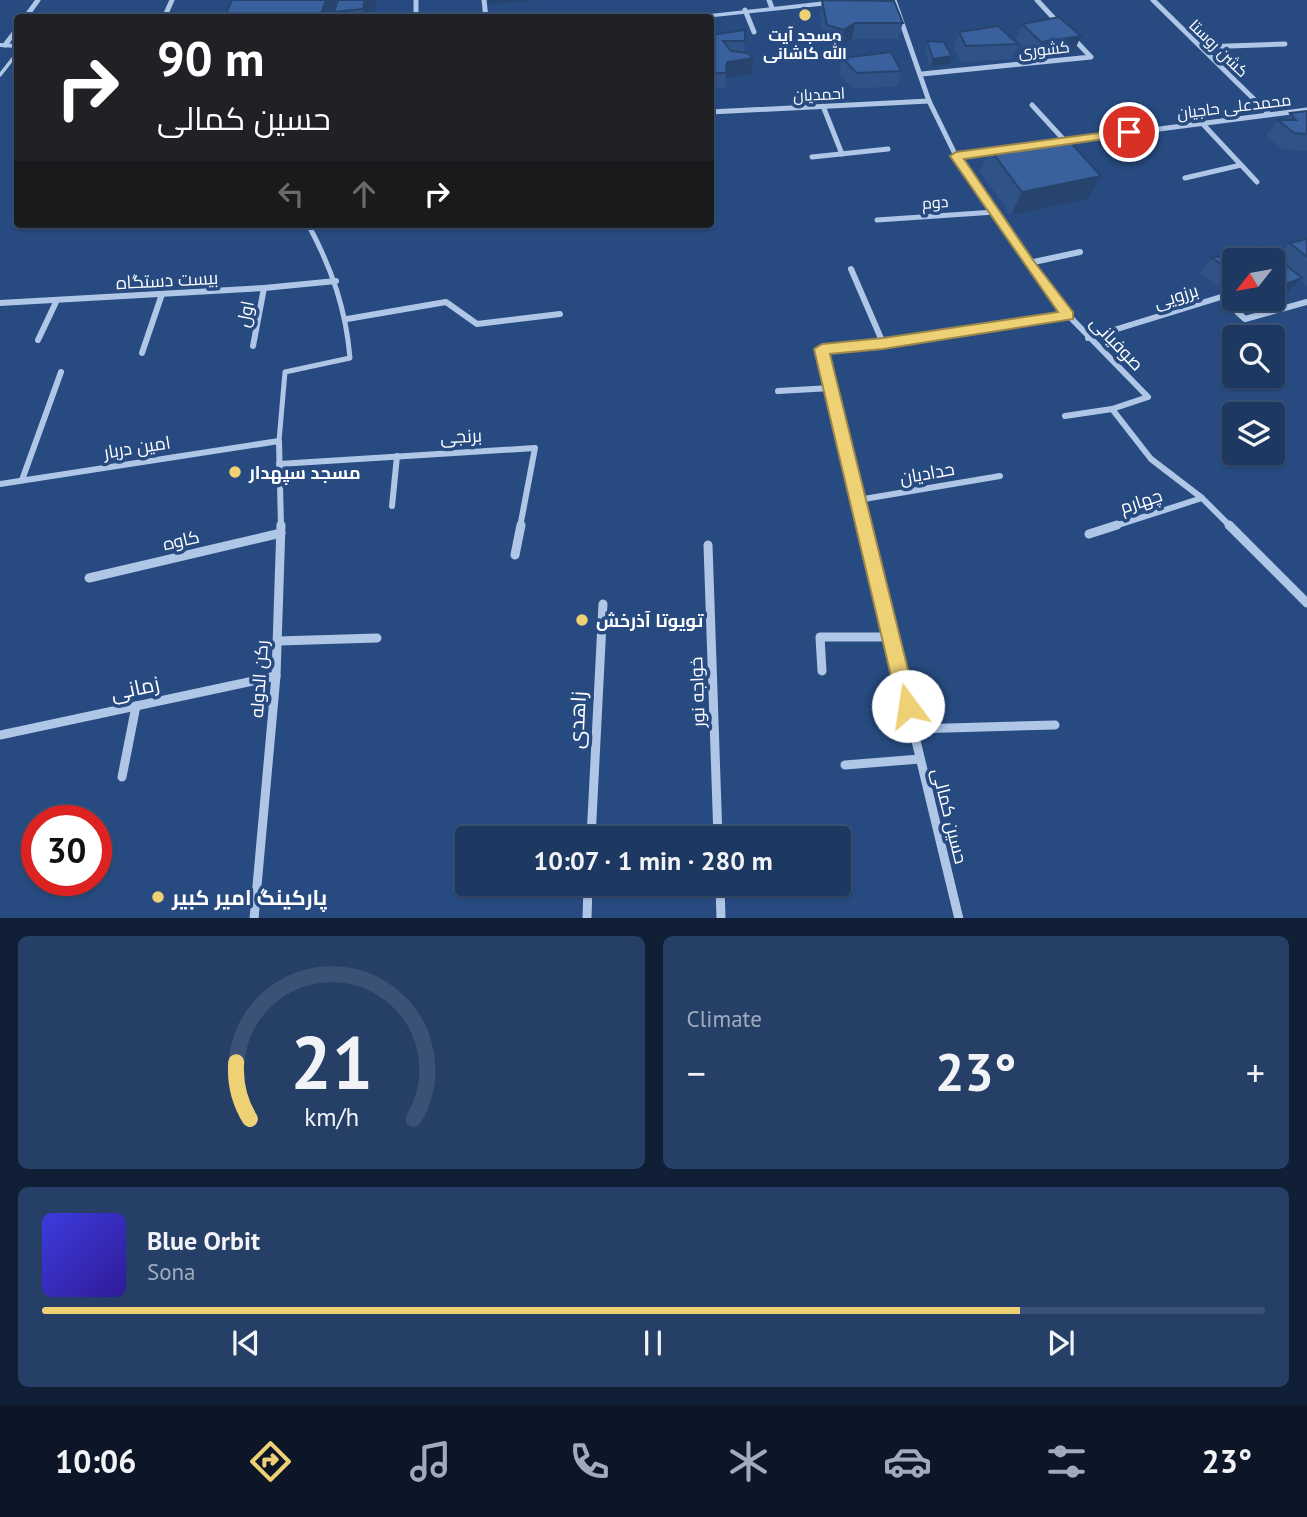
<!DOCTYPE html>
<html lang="en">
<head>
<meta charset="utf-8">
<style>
	:root { --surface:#1d3861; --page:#253f67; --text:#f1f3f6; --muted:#a0acbd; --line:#3b5276; --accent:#eed075 }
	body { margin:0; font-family:"PT Sans",Cairo,sans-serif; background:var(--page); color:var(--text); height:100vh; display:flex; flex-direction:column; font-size:26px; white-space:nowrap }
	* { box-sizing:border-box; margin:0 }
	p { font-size:23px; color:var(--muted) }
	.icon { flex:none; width:38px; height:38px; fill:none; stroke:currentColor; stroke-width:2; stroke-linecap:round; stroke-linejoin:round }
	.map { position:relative; height:918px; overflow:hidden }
	.sheet { display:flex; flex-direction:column; gap:18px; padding:18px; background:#101f35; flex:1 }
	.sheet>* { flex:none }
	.top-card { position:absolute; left:14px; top:14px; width:700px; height:214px; border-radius:7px; box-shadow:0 2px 5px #0004,0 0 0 2px var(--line); background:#202124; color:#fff; overflow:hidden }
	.needle { width:46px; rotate:239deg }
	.controls { position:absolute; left:1222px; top:248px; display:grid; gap:14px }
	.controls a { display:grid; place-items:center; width:63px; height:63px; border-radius:7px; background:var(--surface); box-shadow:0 2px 5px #0004,0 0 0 2px var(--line); font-size:35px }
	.speed { position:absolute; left:21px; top:805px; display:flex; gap:14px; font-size:35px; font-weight:700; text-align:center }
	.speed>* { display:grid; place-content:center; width:91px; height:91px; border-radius:50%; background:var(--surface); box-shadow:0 2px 5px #0004,0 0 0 2px var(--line); line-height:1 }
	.speed .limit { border:10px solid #d22; background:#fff; color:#111 }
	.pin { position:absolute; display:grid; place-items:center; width:60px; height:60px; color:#fff; margin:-30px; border:4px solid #fff; border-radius:50%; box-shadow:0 2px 7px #0007 }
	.me { position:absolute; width:77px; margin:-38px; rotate:346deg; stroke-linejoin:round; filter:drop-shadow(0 0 5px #0008) }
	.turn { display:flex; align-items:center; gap:24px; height:147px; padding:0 28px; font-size:32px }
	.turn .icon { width:91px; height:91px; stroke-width:2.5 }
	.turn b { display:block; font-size:49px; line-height:60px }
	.lanes { display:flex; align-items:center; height:66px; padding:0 28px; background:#0003; justify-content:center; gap:35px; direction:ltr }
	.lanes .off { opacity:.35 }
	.big { font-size:52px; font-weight:700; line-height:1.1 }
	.sheet .tile { flex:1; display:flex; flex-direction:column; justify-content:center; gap:10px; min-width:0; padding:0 24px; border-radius:10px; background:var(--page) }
	.sheet .dial { align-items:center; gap:0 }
	.dial svg { height:182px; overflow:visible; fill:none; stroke:var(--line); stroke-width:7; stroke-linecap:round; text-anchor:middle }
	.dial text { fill:var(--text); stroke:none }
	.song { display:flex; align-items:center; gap:21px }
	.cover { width:84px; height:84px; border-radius:10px; background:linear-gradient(135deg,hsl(240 70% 55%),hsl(250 70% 35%)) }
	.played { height:7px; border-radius:4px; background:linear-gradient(90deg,var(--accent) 80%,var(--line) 80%) }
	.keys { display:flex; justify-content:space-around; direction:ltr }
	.heat { display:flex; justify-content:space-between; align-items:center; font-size:38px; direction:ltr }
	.sheet .tiles { flex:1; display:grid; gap:18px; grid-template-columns:1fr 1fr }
	.tile:last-child { grid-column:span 2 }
	.trip { position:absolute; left:455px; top:826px; width:396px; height:70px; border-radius:7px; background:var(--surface); box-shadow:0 2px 5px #0004,0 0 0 2px var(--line); font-weight:700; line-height:70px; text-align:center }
	.tab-bar { display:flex; height:112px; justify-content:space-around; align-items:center; background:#0c1627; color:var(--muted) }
	.tab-bar .icon { width:49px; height:49px }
	.tab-bar .current { color:var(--accent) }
	.tab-bar b { font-size:32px; color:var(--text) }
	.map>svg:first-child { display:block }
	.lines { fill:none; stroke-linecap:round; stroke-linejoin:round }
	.service-far1 { stroke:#afc6e6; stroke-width:3.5 }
	.service { stroke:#afc6e6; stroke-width:5 }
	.minor-far2 { stroke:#afc6e6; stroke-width:5 }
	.minor-far1 { stroke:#afc6e6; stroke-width:6 }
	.minor { stroke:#afc6e6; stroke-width:9 }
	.tertiary { fill:#afc6e6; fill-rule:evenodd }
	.wall { fill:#305387 }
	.shaded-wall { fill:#27446e }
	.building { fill:#38619d; stroke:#27446e; stroke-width:2 }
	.route { fill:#eed075; stroke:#9b874c; stroke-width:2 }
	.poi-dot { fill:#eed075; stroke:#274b81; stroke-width:2.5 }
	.labels { text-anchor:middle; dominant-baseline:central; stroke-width:7; stroke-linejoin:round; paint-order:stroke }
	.far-poi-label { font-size:16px; font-weight:bold; fill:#fff; stroke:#274b81 }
	.far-street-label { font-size:16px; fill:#fff; stroke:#274b81 }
	.street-label { font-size:18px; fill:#fff; stroke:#274b81 }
	.poi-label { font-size:18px; font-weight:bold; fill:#fff; stroke:#274b81; text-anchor:start }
	.near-street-label { font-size:21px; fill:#fff; stroke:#274b81 }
	.near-poi-label { font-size:21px; font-weight:bold; fill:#fff; stroke:#274b81; text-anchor:start }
</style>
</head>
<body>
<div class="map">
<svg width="1307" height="919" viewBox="0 0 1307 919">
	<rect width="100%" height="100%" fill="#274b81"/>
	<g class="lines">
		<g class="service-far1">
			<polyline points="0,75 18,52"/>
			<polyline points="308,224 310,228"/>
		</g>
		<path class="service" d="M279,441L285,372L350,358C346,310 332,269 309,226"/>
		<g class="minor-far2">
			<polyline points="416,0 416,18"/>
			<polyline points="484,0 486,18"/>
			<polyline points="769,0 772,8"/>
			<polyline points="894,0 929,101 956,156 1005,228"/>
			<polyline points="1037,0 1060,25"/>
			<polyline points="1153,0 1268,113"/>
			<polyline points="745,10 754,32"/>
			<polyline points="25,18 38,0"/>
			<polyline points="164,18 172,0"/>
			<polyline points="5,45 18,28"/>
			<polyline points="1201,47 1285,44"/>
			<polyline points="922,74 1091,57 1071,36"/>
			<polyline points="1032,105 1065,141"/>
			<polyline points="823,106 842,154"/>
			<polyline points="1130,107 1150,129"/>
			<polyline points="710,112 929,101"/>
			<polyline points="1201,122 1257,182"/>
			<polyline points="1019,147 1307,110"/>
			<polyline points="956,156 997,150"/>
			<polyline points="812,157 888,149"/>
			<polyline points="1185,178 1241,165"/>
			<polyline points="877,220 995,212"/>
			<polyline points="308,225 318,224"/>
		</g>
		<g class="minor-far1">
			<polyline points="1004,226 1068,315 1148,397 1112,409 1151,459 1202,498 1231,527"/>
			<polyline points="1029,263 1080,252"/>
			<polyline points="851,269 883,343"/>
			<polyline points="0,303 264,288 336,281"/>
			<polyline points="347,319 446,302 477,324 560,314"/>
			<polyline points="1088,338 1221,297 1245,319 1307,302"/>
			<polyline points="38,340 57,300"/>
			<polyline points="253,346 264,288"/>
			<polyline points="142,353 162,294"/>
			<polyline points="778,391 831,388"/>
			<polyline points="1065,416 1112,409"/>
			<polyline points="279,464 535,448 520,527"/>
			<polyline points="22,480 61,372"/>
			<polyline points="0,484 279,441 281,527"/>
			<polyline points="858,500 1000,476"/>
			<polyline points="392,506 397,456"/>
			<polyline points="865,527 822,349 883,343 1068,315"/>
			<polyline points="1112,527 1202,498"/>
		</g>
		<g class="minor">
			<polyline points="864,525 959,919"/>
			<polyline points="1229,525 1307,603"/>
			<polyline points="1089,534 1117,525"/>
			<polyline points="708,545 718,838"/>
			<polyline points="515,555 521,525"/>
			<polyline points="89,578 281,533"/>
			<polyline points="278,641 377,638"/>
			<polyline points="822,671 820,637 891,637"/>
			<polyline points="913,729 1055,725"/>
			<polyline points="0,735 276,676"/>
			<polyline points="845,765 920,759"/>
			<polyline points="122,777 136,706"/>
			<polyline points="591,838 603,604"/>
			<polyline points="720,884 721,919"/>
			<polyline points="254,919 276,676 281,525"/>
			<polyline points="587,919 588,884"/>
		</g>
		<g class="tertiary">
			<polygon points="835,0 862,0 858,2 705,18 674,18"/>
			<polygon points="0,43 18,44 18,48 0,47"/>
		</g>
	</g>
	<g class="wall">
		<polygon points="232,0 335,0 336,5 338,0 377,0 373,18 336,18 336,15 335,18 224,18"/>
		<polygon points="822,0 903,23 898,39 852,39 841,46 824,41 820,16"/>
		<polygon points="1022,24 1074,52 1035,58 1016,40"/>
		<polygon points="959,32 1018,44 1012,59 961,62 954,48"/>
		<polygon points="710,35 745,41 744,52 752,74 726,78 725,88 710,89"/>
		<polygon points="927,41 950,64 930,67 925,49"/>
		<polygon points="842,58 901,71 897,86 853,89 839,74"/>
		<polygon points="1307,111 1307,151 1282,149 1266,136 1278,120 1285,120 1290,113"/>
		<polygon points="990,149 1088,199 1011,215 980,172"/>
		<polygon points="1307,239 1307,286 1300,280 1287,293 1234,261 1234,298 1200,273 1212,258 1277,258 1290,243"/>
		<polygon points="1236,299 1272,299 1249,308"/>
	</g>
	<g class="shaded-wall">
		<polygon points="326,0 335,0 337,8 334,12 335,18 322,18 321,14"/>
		<polygon points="365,0 377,0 373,18 366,18 363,9"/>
		<polygon points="488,0 536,0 489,5"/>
		<polygon points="855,23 852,39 841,46 844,30"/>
		<polygon points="1081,36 1074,52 1035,58 1041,42"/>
		<polygon points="952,56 950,64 930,67 933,59"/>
		<polygon points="753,58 752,74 726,78 727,62"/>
		<polygon points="1101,176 1088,199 1011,215 1022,192"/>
		<polygon points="1302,278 1287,293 1272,299 1272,289"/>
		<polygon points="1257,299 1272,299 1249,308"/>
	</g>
	<g class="building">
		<polygon points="232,0 326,0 321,14 269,18 224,18"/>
		<polygon points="338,0 365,0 363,9 334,12"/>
		<polygon points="822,0 894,1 903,23 855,23 844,30 827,25"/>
		<polygon points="1059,17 1081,36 1041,42 1022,24"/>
		<polygon points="998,26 1018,44 966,46 959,32"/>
		<polygon points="745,30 745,41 723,41 731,51 748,53 753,58 727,62 726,73 710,73 710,35"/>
		<polygon points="927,41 944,42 952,56 933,59"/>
		<polygon points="891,52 901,71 857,73 842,58"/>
		<polygon points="1307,111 1307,134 1294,133 1278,120 1296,120 1290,113"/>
		<polygon points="1071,143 1101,176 1022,192 990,149"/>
		<polygon points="1307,239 1307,257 1290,243"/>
		<polygon points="1262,246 1302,278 1272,289 1272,261 1234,261 1234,273 1212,258"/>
	</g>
	<polygon class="route" points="1129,129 1133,130 1133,135 964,159 1033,260 1073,312 1073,319 883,349 830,354 917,706 915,713 908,716 901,713 898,706 814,349 822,344 883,338 1058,312 950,156 956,152"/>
	<g class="poi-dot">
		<circle cx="805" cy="15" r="7"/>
		<circle cx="235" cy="472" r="7"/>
		<circle cx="582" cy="620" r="7"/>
		<circle cx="158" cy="897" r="7"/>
	</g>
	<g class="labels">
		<g class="far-poi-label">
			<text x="805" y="35">مسجد آیت<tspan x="805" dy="18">الله کاشانی</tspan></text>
		</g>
		<g class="far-street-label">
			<text transform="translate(1219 48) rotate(44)">کشن روستا</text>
			<text transform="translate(1044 49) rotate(-6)">کشوری</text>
			<text transform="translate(819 94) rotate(-3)">احمدیان</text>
			<text transform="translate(1234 106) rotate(-7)">محمدعلی حاجیان</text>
			<text transform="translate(935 202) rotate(-4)">دوم</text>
		</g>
		<g class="street-label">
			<text transform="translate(167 280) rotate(-3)">بیست دستگاه</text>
			<text transform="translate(1176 296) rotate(-17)">برزویی</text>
			<text transform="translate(245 314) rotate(-79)">اول</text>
			<text transform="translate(1117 343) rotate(46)">صوفیانی</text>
			<text transform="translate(461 436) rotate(-3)">برنجی</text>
			<text transform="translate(137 447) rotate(-9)">امین دربار</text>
			<text transform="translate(927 473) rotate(-10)">حدادیان</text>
			<text transform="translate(1141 501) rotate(-18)">چهارم</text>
			<text transform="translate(181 540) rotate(-13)">کاوه</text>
			<text transform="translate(259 679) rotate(-86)">رکن الدوله</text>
			<text transform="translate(697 692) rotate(-92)">خواجه نور</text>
			<text transform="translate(950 816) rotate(76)">حسین کمالی</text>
		</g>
		<g class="poi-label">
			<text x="249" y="472">مسجد سپهدار</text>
			<text x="596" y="620">تویوتا آذرخش</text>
		</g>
		<g class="near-street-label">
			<text transform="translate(135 688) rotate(-12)">زمانی</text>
			<text transform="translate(577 720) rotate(-87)">زاهدی</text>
		</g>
		<g class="near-poi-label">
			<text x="172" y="897">پارکینگ امیر کبیر</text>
		</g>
	</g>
</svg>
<div class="controls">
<a><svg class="needle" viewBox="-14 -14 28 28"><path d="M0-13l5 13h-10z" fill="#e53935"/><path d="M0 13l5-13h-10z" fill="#a0acbd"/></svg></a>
<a><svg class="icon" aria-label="search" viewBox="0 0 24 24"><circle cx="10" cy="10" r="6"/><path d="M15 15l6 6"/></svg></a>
<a><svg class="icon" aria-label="layers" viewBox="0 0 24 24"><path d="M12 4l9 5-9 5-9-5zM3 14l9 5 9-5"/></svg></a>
</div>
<div class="speed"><div class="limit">30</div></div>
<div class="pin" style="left:1129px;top:132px;background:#d93025"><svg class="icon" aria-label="arrive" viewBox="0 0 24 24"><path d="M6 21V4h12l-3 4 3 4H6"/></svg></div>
<svg class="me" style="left:908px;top:706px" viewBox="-20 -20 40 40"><circle r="19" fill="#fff"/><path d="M0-13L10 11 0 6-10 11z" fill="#eed075"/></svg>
<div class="trip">10:07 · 1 min · 280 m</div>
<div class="top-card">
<div class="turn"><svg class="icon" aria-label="right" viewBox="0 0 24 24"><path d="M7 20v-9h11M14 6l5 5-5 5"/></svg><div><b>90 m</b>حسین کمالی</div></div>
<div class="lanes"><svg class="icon off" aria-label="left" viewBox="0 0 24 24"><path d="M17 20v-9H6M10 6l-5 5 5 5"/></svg><svg class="icon off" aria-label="ahead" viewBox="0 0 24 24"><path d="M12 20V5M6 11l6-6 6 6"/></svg><svg class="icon" aria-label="right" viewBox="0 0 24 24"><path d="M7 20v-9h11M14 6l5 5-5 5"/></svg></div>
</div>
</div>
<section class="sheet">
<div class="tiles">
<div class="tile dial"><svg viewBox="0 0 100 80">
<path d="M14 69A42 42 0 1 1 86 69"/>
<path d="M14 69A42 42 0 0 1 8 44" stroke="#eed075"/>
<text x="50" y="56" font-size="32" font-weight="700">21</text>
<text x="50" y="72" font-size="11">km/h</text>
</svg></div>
<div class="tile"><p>Climate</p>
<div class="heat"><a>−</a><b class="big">23°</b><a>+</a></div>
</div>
<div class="tile">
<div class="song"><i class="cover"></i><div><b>Blue Orbit</b><p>Sona</p></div></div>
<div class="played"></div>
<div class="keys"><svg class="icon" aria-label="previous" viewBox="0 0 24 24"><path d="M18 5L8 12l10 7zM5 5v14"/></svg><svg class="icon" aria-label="pause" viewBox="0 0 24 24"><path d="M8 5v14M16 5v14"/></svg><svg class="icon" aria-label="next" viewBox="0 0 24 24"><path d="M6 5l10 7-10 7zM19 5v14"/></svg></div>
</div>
</div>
</section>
<nav class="tab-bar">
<b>10:06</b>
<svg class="icon current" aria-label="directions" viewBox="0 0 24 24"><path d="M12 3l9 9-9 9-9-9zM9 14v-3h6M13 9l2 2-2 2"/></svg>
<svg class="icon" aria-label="music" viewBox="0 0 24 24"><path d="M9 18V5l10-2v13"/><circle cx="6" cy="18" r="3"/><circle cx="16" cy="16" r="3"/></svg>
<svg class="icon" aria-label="phone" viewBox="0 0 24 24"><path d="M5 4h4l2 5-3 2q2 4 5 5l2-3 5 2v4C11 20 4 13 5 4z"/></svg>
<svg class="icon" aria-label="climate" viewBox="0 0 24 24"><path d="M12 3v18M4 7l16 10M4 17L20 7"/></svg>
<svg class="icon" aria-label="car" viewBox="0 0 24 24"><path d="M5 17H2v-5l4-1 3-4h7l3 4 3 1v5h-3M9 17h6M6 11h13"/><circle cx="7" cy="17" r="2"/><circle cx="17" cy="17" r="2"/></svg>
<svg class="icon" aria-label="filters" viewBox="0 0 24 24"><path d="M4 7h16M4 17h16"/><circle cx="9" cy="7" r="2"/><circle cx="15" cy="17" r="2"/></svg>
<b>23°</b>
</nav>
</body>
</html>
